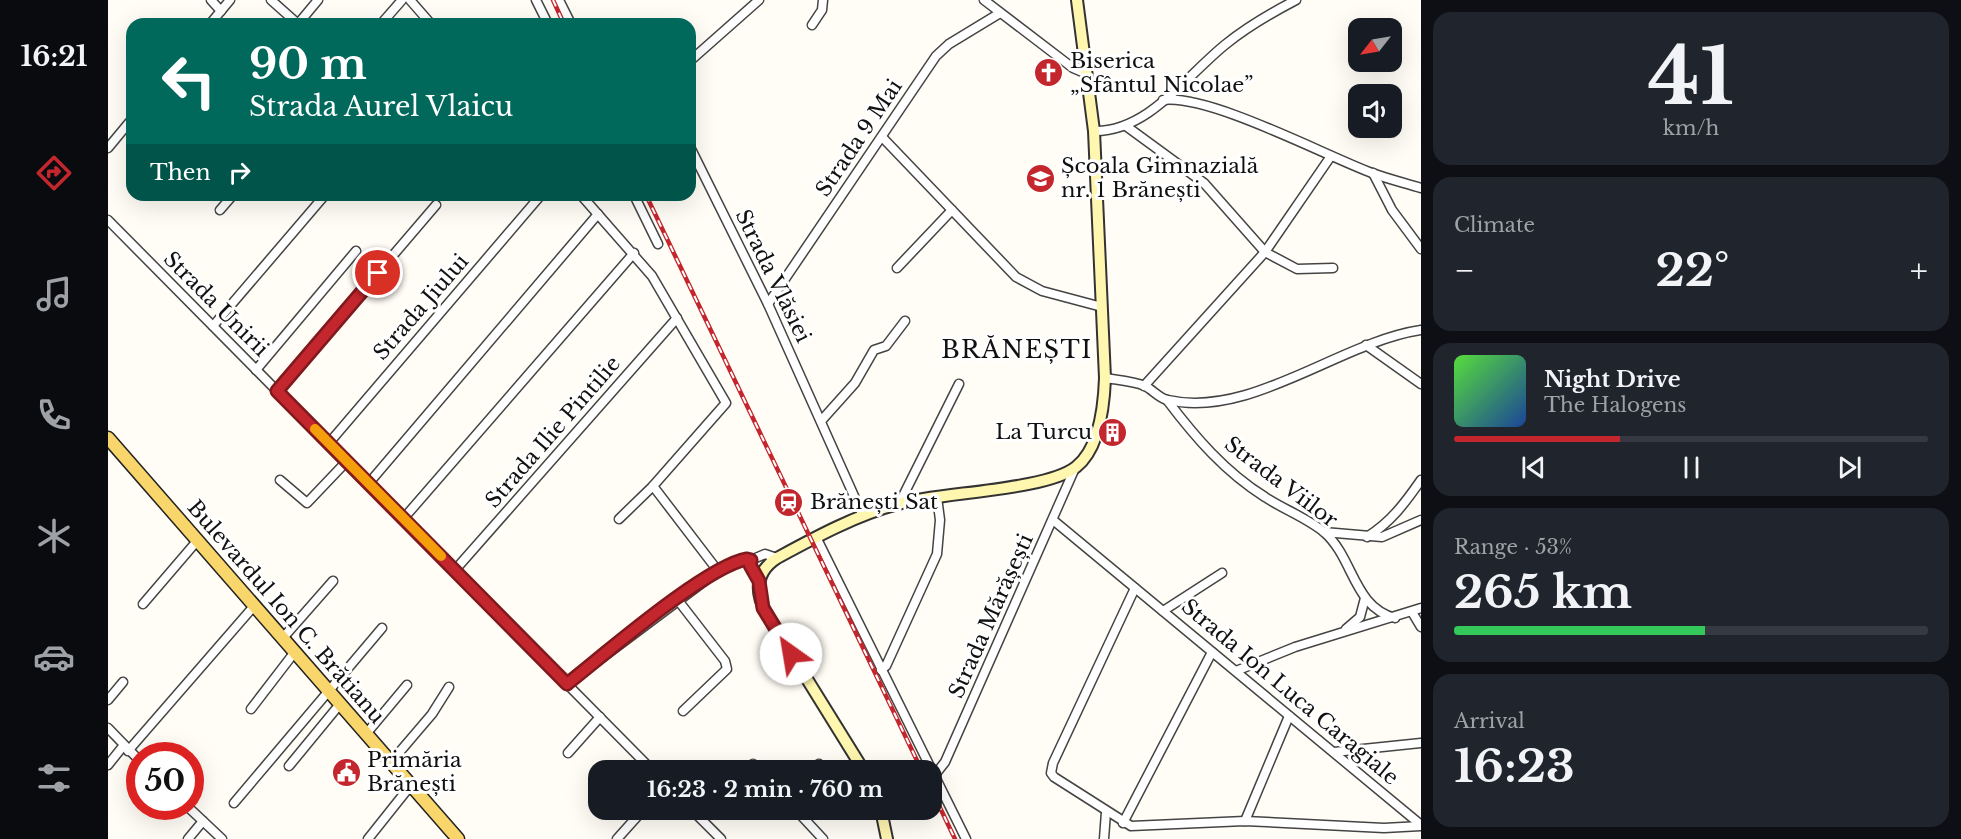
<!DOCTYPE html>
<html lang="en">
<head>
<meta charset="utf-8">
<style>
	:root { --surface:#171b24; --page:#20242c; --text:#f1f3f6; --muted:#9ea1a6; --line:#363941; --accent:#c4262e }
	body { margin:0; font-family:"Libre Baskerville",serif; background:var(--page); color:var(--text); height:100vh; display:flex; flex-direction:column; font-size:22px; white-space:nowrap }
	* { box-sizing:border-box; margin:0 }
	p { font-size:20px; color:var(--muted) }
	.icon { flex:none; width:33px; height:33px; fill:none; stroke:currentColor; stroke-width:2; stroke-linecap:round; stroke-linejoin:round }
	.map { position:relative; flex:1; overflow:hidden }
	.side { display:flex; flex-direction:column; gap:12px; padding:12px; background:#0d0f14; width:540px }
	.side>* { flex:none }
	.top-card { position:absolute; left:18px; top:18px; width:570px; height:183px; border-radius:18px; box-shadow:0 6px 24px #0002; background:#00695c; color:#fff; overflow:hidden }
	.needle { width:39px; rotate:239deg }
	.controls { position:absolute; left:1240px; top:18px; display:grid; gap:12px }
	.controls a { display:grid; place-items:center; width:54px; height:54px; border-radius:12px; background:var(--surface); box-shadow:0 6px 24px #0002; font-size:30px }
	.speed { position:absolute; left:18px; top:742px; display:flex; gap:12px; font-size:30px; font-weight:700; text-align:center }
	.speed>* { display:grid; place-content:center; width:78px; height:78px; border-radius:50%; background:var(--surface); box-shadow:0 6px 24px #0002; line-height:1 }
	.speed .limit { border:9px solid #d22; background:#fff; color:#111 }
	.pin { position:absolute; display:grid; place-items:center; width:51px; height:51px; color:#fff; margin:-26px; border:3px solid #fff; border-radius:50%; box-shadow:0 2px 6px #0007 }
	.me { position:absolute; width:66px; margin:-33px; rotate:328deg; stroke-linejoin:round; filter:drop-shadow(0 0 4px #0008) }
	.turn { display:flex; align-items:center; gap:21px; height:126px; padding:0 24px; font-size:27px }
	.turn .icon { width:78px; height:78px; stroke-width:2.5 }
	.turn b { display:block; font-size:42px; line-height:51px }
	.then { display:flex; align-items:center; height:57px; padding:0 24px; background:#0003; gap:12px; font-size:22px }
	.big { font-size:45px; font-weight:800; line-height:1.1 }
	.side .tile { flex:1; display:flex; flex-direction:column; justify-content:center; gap:9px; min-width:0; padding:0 21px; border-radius:18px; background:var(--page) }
	.side .dial { align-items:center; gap:0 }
	.dial b { font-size:78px; line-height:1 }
	.song { display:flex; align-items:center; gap:18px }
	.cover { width:72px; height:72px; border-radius:9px; background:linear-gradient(135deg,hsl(110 70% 55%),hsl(220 70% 35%)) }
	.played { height:6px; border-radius:3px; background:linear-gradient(90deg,var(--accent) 35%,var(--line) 35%) }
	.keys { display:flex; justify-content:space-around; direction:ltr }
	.heat { display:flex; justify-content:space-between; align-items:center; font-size:33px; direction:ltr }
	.charge { height:9px; border-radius:4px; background:linear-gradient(90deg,#34c759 53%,var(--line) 0) }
	.trip { position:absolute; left:480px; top:760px; width:354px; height:60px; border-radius:18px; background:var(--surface); box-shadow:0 6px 24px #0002; font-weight:800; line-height:60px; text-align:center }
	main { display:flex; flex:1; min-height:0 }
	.menu { display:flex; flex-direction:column; width:108px; justify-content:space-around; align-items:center; background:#090b0e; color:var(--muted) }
	.menu .icon { width:42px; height:42px }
	.menu .active { color:var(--accent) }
	.menu b { font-size:27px; color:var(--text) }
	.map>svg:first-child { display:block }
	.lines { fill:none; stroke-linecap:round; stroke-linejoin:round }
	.minor-casing { stroke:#444; stroke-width:11 }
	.secondary-casing { stroke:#333; stroke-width:14 }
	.primary-casing { stroke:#222; stroke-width:15 }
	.minor { stroke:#fff; stroke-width:8 }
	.secondary { stroke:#fff6b0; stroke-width:10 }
	.primary { stroke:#f9d66b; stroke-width:12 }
	.rail-casing { stroke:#c4262e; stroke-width:4.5 }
	.rail { stroke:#fff; stroke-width:2; stroke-dasharray:7; stroke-linecap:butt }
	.route-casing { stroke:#7f191e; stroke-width:15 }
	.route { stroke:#c4262e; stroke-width:10 }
	.slow { stroke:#f59e0b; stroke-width:10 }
	.labels { text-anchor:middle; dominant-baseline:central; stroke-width:6; stroke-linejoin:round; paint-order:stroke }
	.poi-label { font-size:21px; fill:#111; stroke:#fff; text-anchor:start }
	.street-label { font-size:21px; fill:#111; stroke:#fff }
	.quarter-label { font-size:24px; letter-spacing:1.5px; fill:#111; stroke:#fff }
</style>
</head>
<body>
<main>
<nav class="menu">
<b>16:21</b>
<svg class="icon active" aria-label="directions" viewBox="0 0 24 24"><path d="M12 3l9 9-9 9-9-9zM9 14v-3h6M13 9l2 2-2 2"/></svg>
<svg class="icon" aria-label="music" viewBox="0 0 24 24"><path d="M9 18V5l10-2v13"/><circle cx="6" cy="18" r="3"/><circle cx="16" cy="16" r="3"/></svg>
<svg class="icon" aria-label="phone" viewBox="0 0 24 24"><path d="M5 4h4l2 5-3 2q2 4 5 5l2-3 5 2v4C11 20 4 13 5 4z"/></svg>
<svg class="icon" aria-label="climate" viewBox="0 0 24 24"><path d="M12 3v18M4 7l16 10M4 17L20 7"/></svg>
<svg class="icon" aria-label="car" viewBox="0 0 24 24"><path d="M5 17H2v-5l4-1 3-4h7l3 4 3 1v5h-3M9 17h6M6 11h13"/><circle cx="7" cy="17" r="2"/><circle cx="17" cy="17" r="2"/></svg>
<svg class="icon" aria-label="filters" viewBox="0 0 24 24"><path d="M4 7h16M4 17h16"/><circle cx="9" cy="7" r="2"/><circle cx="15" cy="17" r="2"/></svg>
</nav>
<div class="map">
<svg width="1313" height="839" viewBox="0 0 1313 839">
	<rect width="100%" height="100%" fill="#fffdf5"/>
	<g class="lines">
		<defs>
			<g id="minor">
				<polyline points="103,0 113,11"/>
				<polyline points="163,0 190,24"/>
				<polyline points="302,0 323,24"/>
				<polyline points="428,0 440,24"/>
				<polyline points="451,0 463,24"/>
				<polyline points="876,0 965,68 979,74"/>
				<polyline points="102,24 122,0"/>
				<polyline points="190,24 210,0"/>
				<polyline points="273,24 294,0"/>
				<polyline points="704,25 714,10 715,0"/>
				<polyline points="582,61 651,0"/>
				<path d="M1055,100C1101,94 1216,155 1264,173C1280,179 1297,183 1313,188"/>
				<polyline points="1018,126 1096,183 1157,252 1189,269 1225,268"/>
				<path d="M986,131C1040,132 1079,75 1118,44C1139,27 1163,13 1188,0"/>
				<polyline points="775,138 908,277 934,291 994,307"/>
				<polyline points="582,147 660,304 755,516"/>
				<polyline points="0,148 24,119"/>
				<polyline points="1265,173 1284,210 1313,249"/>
				<polyline points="473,195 544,276 618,403 545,486 511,519"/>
				<polyline points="526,195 550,244"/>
				<polyline points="112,210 125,195"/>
				<polyline points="0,220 545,771"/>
				<polyline points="789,268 844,210"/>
				<polyline points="660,304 828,56 841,44 892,13"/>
				<polyline points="105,326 217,195"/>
				<polyline points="1258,345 1313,384"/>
				<polyline points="148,370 248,251"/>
				<path d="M997,378C1009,380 1025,381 1037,386C1045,390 1052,399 1060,400C1143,419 1232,342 1313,330"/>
				<polyline points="1036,386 1157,252 1223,156"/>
				<polyline points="169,391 328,205"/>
				<path d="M1059,400C1087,437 1117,472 1157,497C1175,509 1199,518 1216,532C1246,558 1245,607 1287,618"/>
				<polyline points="713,421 747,383 766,350 778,346 797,321"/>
				<polyline points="221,443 433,195"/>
				<polyline points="172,480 199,503 239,461"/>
				<polyline points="261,483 490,214"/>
				<polyline points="545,486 610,571"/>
				<polyline points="791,504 851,384"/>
				<polyline points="296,518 526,253"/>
				<polyline points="945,520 1313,825"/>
				<polyline points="1216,532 1274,537 1313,520"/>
				<path d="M1259,537C1283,522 1297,503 1313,480"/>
				<polyline points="709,539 858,839"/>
				<polyline points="643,560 657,554 669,558"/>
				<polyline points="643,560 643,567 651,581"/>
				<polyline points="347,570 569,318"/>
				<polyline points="1027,588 945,763 943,773 946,777 1023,826 1137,821 1276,828 1313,826"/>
				<polyline points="569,599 617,661 619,669 575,711"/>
				<polyline points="35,604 89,541"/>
				<polyline points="1055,611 1114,573"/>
				<polyline points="1304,612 1313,627"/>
				<polyline points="1238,629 1252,617 1257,598"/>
				<polyline points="174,639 225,581"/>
				<polyline points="773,670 778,666 829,554 832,520 829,497"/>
				<polyline points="1128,671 1187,647 1313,608"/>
				<polyline points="459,684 610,571 634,560 643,560"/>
				<polyline points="0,700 15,682"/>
				<polyline points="143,709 186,653"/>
				<polyline points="0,728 32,761"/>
				<polyline points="258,734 299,685"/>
				<polyline points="20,751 146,606"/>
				<polyline points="1226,752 1313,743"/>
				<polyline points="460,753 492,717"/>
				<polyline points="283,762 324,714 341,687"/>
				<polyline points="645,764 652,771"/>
				<polyline points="711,764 717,771"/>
				<polyline points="0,765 16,745"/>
				<polyline points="181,766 232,704"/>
				<polyline points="826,776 837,762 967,468"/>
				<polyline points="126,803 274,628"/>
				<polyline points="80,807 114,839"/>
				<polyline points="584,810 613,839"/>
				<polyline points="688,810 715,839"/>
				<polyline points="1137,821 1181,716"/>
				<polyline points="1015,823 1104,652"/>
				<polyline points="80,839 95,821"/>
				<polyline points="260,839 303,785"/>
				<polyline points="509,839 535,810"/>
				<polyline points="996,839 998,812"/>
			</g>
			<g id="secondary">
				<path d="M756,771L658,613C647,592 647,572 669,558C706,538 748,515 790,504C833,492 937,491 968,467C991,449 996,406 997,378L986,131L969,0"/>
				<polyline points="773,810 779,839"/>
			</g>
			<polyline id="primary" points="0,438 350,839"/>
		</defs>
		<use href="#minor" class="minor-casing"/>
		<use href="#secondary" class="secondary-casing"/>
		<use href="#primary" class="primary-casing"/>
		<use href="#minor" class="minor"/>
		<use href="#secondary" class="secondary"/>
		<use href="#primary" class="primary"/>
		<defs>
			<g id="rail">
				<polyline points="445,0 456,24"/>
				<polyline points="538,195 814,771"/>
				<polyline points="824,791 847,839"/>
			</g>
		</defs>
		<use href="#rail" class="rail-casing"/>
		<use href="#rail" class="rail"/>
	</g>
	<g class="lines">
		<defs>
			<path id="route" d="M270,273L169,391L459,684C496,655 598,566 639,559L643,560L642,565L651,581L655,608L683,654"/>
		</defs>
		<use href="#route" class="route-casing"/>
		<use href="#route" class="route"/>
		<polyline class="slow" points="207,429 333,556"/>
	</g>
	<defs>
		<symbol id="church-disc" viewBox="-11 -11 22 22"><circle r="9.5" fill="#c4262e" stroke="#fff"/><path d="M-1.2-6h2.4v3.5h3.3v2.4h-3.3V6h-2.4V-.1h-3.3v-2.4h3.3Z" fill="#fff"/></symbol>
		<symbol id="school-disc" viewBox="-11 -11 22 22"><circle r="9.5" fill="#c4262e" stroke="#fff"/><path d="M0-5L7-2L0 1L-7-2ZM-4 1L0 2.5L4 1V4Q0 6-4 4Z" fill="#fff"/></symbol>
		<symbol id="building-disc" viewBox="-11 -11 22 22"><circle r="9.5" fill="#c4262e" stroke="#fff"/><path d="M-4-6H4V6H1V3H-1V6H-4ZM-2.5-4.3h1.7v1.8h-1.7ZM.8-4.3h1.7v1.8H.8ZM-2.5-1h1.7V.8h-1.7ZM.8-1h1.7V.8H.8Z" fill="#fff"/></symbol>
		<symbol id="station-disc" viewBox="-11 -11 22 22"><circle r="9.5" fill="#c4262e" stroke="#fff"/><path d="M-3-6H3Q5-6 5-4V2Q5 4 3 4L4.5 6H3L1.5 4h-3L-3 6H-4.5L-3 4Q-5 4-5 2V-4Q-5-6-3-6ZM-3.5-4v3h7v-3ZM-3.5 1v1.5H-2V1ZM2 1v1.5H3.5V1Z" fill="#fff"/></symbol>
		<symbol id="civic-disc" viewBox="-11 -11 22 22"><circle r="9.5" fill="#c4262e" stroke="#fff"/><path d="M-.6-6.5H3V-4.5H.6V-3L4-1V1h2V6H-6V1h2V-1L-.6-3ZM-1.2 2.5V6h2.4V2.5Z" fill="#fff"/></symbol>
	</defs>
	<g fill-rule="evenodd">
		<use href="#church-disc" x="924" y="56" width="33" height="33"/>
		<use href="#school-disc" x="916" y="162" width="33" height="33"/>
		<use href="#building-disc" x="988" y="416" width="33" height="33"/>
		<use href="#station-disc" x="664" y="486" width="33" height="33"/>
		<use href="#civic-disc" x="222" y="756" width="33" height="33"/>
	</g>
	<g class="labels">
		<g class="poi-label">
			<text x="962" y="61">Biserica<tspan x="962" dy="24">„Sfântul Nicolae”</tspan></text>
			<text x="953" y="166">Școala Gimnazială<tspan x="953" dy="24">nr. 1 Brănești</tspan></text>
			<text x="984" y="432" text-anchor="end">La Turcu</text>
			<text x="702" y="502">Brănești Sat</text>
			<text x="259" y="760">Primăria<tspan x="259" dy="24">Brănești</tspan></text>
		</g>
		<g class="street-label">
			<text transform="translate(751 138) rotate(-56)">Strada 9 Mai</text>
			<text transform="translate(665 276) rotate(64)">Strada Vlăsiei</text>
			<text transform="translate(108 304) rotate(45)">Strada Unirii</text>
			<text transform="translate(313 307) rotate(-49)">Strada Jiului</text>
			<text transform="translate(445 432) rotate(-49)">Strada Ilie Pintilie</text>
			<text transform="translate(1173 482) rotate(37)">Strada Viilor</text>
			<text transform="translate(178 612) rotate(49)">Bulevardul Ion C. Brătianu</text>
			<text transform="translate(883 616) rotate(-66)">Strada Mărășești</text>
			<text transform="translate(1182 692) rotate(40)">Strada Ion Luca Caragiale</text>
		</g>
		<g class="quarter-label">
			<text x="909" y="349">BRĂNEȘTI</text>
		</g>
	</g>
</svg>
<div class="controls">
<a><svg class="needle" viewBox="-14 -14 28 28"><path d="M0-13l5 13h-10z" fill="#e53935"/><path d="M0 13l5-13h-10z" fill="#9ea1a6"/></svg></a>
<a><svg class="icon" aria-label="sound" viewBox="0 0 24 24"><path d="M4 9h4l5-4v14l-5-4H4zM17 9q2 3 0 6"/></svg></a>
</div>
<div class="speed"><div class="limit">50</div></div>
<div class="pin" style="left:270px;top:273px;background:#d93025"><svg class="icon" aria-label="arrive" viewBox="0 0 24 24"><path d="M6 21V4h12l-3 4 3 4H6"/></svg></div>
<svg class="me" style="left:683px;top:654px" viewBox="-20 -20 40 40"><circle r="19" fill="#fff"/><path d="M0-13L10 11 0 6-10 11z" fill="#c4262e"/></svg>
<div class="trip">16:23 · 2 min · 760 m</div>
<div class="top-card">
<div class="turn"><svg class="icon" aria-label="left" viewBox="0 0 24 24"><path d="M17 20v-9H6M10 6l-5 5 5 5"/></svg><div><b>90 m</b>Strada Aurel Vlaicu</div></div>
<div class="then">Then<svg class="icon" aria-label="right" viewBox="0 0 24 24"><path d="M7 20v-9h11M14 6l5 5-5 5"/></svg></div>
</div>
</div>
<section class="side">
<div class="tile dial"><b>41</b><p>km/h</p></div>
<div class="tile"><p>Climate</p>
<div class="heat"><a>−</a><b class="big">22°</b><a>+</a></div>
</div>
<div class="tile">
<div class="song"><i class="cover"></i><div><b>Night Drive</b><p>The Halogens</p></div></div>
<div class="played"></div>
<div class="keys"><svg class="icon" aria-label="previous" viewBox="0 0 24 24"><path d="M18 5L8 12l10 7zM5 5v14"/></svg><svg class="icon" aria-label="pause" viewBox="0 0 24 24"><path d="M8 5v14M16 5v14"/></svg><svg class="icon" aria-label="next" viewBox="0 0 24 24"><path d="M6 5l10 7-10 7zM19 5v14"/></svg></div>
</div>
<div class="tile"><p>Range · 53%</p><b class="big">265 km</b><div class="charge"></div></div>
<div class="tile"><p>Arrival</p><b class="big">16:23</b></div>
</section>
</main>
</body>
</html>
